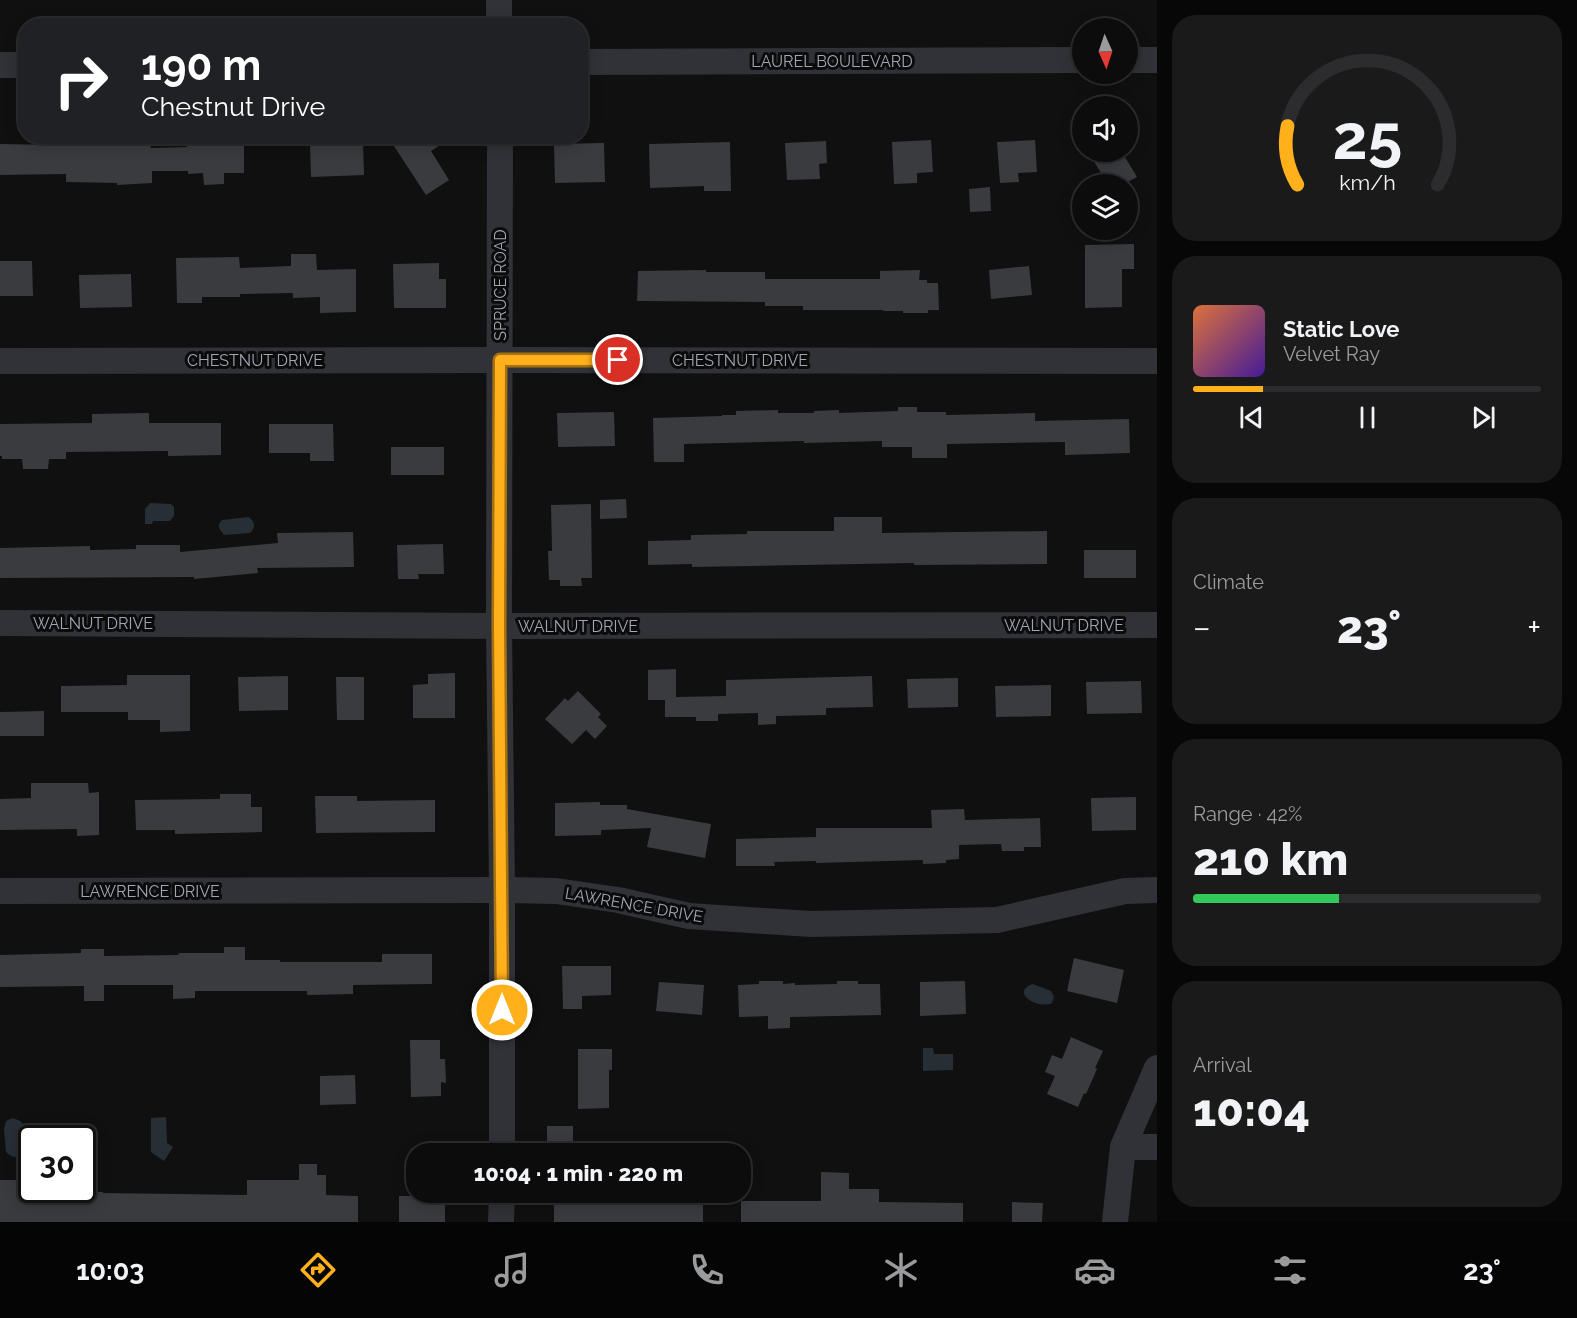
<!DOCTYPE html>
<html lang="en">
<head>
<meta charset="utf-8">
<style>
	:root { --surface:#0c0c0d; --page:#1a1a1b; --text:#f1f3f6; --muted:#9a9b9d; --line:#2c2c2e; --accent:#ffb01a }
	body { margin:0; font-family:Raleway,sans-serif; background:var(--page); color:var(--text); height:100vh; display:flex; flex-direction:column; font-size:22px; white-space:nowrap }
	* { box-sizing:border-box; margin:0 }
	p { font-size:20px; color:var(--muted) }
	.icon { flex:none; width:33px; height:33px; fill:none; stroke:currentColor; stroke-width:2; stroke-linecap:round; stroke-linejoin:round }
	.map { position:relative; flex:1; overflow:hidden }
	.drawer { display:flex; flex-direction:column; gap:15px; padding:15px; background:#070707; width:420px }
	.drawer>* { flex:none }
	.banner { position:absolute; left:18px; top:18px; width:570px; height:126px; border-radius:24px; box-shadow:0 3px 15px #0003,0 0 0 2px var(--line); background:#202124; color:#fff; overflow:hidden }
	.needle { width:39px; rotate:177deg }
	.buttons { position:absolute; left:1072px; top:18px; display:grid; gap:12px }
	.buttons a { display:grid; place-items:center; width:66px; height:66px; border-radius:50%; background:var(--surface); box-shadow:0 3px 15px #0003,0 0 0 2px var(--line); font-size:30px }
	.speed { position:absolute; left:18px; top:1125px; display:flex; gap:12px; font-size:30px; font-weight:700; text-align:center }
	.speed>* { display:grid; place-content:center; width:78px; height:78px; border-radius:50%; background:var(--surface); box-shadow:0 3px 15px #0003,0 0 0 2px var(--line); line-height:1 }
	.speed .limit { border:3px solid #111; border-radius:9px; background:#fff; color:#111 }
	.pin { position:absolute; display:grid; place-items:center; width:51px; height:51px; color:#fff; margin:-26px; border:3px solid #fff; border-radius:50%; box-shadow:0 2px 6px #0007 }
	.me { position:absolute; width:66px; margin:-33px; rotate:0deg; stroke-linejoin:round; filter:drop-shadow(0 0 4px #0008) }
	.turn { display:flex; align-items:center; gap:21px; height:126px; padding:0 24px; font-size:27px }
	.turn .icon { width:78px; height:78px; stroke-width:2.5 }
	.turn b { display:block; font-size:42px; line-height:51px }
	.big { font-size:45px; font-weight:800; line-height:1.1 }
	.drawer .widget { flex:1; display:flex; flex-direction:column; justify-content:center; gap:9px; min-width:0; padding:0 21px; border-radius:24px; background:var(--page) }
	.drawer .dial { align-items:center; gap:0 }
	.dial svg { height:156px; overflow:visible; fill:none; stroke:var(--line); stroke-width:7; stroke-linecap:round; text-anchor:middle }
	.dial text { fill:var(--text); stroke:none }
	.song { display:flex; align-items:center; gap:18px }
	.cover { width:72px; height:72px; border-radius:9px; background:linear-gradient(135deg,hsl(20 70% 55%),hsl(260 70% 35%)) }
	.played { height:6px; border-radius:3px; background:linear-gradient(90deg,var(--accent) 20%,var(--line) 20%) }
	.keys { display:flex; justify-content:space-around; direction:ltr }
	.heat { display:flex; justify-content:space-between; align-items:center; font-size:33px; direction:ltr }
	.charge { height:9px; border-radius:4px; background:linear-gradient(90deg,#34c759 42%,var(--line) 0) }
	.trip { position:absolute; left:406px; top:1143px; width:345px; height:60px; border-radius:24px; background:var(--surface); box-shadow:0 3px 15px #0003,0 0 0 2px var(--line); font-weight:800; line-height:60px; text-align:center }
	.menu { display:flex; height:96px; justify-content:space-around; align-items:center; background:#050505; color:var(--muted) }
	.menu .icon { width:42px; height:42px }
	.menu .current { color:var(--accent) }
	.menu b { font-size:27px; color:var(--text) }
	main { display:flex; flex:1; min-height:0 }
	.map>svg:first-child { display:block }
	.water { fill:#262f36 }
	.building { fill:#3a3b3f }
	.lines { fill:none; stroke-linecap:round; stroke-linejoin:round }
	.street { stroke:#313237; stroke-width:26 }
	.route-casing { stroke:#a67211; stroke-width:15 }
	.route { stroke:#ffb01a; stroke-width:10 }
	.labels { text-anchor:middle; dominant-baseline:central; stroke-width:6; stroke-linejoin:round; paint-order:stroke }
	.street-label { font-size:16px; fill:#a0a6b3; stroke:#0b0b0c }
</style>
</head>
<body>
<main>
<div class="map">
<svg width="1157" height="1222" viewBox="0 0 1157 1222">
	<rect width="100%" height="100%" fill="#101011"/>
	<g class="water">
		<polygon points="150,503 171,504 174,507 174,516 170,521 153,521 152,524 145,524 145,509"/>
		<path d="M249,517C255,522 256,528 250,533L224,535L219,528V524L222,520Z"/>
		<path d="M1033,984L1051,991L1054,997L1052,1003C1038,1010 1009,992 1033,984Z"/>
		<polygon points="923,1048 933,1048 934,1054 953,1054 953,1070 923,1071"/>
		<polygon points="166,1117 167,1143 173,1147 164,1161 151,1152 151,1118"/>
		<path d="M13,1118L20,1121L23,1124L24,1151C19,1158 12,1159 6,1152L4,1129L6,1121Z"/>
	</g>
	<g class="building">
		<polygon points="396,136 454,136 431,151 449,180 426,195 390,140 398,140"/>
		<polygon points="931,140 933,172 917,173 917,183 894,184 892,142"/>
		<polygon points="1035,140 1037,172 1018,173 1019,182 1000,183 997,142"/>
		<polygon points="363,141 364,175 311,177 310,143"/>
		<polygon points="826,141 827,163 819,164 820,179 787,180 785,143"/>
		<polygon points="730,142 731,191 704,191 704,186 650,188 649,144"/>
		<polygon points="150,143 151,148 187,147 187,143 244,143 244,173 224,173 224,184 204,185 203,173 188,174 188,171 152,171 152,183 117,185 117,183 66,182 66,174 0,175 0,144 115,146 115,145"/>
		<polygon points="604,143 605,182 555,183 554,144"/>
		<polygon points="1088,152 1122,152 1137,177 1124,184 1108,184"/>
		<polygon points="990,187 991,211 970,212 969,189"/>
		<polygon points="1134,244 1134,269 1122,269 1122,307 1085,308 1085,245"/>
		<polygon points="291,254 316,254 317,270 356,269 356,312 320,313 320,297 293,298 293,293 240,294 240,297 202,297 202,303 177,303 176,258 239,257 240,268 291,266"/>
		<polygon points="0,261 32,261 33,296 0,296"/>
		<polygon points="439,263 439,279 446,279 446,308 394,308 393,264"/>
		<polygon points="1029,266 1032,295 991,299 989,270"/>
		<polygon points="706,270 706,272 765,272 765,279 880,279 880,271 920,270 919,280 927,280 927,283 938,283 939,310 928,310 928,313 903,313 903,311 883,311 883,310 803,310 803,306 765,306 765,302 637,301 638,271"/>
		<polygon points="131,274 132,307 80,308 79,275"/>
		<polygon points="898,407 917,407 917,412 946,412 946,415 1035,413 1035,421 1129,419 1130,453 1065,455 1065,442 947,444 947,458 912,458 912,447 882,447 882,441 804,443 804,441 684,444 684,462 654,462 653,418 722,416 722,415 736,415 736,411 778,410 778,413 814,413 814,411 839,410 839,413 898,411"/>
		<polygon points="614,412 615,446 558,447 557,413"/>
		<polygon points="149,413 149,423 221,423 221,455 168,456 168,451 66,452 66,459 49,459 48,469 23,469 22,459 2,459 2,456 0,456 0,424 92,423 92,414"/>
		<polygon points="269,424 333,424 334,461 310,461 310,453 269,453"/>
		<rect x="391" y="447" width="53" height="28"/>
		<polygon points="626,499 627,518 600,519 600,500"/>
		<polygon points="591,504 592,578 581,578 582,586 560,586 560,580 549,580 548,551 552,551 551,505"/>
		<polygon points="834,517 882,517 882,533 1047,531 1047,564 914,565 914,563 692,567 692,564 648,565 648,541 691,540 691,535 747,534 747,531 834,531"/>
		<polygon points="353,532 354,567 257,568 258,573 194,579 194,577 0,578 0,548 90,546 90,550 136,549 136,545 180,545 180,552 278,543 277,533"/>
		<polygon points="443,544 444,574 418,574 419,579 398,579 397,545"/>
		<rect x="1084" y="550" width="52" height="28"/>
		<polygon points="676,669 676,697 726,696 726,680 872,676 873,707 826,708 826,715 776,716 776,724 758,725 758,713 718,714 718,721 696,721 696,717 665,717 665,700 648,700 648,670"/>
		<polygon points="455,673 455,718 413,718 413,685 428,684 428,674"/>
		<polygon points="127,675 190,675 190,731 160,732 160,720 128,720 128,712 61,712 61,686 127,685"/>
		<polygon points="288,676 288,710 239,711 238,677"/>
		<polygon points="336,677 364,677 364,720 337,720"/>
		<polygon points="958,678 958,707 908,708 907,679"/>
		<polygon points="1141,681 1142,713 1087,714 1086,682"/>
		<polygon points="1051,685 1051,716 996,717 995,686"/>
		<polygon points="578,691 601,714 598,717 607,726 595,739 586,730 572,744 545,719 565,698 568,701"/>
		<polygon points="44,711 44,736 0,736 0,712"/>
		<polygon points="31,783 88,783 89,793 99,792 99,835 77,836 77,829 0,830 0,799 31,798"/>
		<polygon points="220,794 251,794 251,807 262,807 262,832 175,834 175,830 136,830 135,800 220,799"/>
		<polygon points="315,796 357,796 357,801 435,800 435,832 316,833"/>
		<polygon points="1136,797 1136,830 1092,831 1091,798"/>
		<polygon points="600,802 600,805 627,805 627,809 711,824 705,858 647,847 651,828 601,830 601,835 555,836 555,803"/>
		<polygon points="964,809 965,820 1040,818 1041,847 1024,847 1024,851 1002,851 1001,844 959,845 959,859 946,860 946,863 923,864 923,860 816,863 816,861 774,862 775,866 736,866 736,839 816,837 816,828 932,828 931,810"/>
		<polygon points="224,947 245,947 245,960 280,960 280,962 382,962 382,954 432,954 432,984 353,985 353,994 307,995 307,991 195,991 195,998 173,999 173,985 104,985 104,1001 84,1001 84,986 0,987 0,955 81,953 81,949 104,949 104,956 178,955 179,953 224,953"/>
		<polygon points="1074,958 1124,970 1117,1003 1067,991"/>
		<polygon points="562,966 611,966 611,995 582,996 582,1009 563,1009"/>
		<polygon points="759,981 783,981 783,984 795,983 795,985 837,984 837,981 858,981 858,984 880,984 881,1015 790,1017 790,1028 768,1029 768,1016 739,1017 738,985 759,984"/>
		<polygon points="965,981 966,1014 920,1016 920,982"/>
		<polygon points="659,982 704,985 702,1015 656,1011"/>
		<polygon points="1071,1037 1103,1051 1095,1068 1097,1069 1086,1094 1084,1093 1078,1107 1047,1094 1055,1076 1045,1072 1052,1055 1062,1059"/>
		<polygon points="410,1040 440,1040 440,1059 445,1059 446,1083 441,1082 441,1096 411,1097"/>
		<polygon points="578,1049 612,1049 612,1070 609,1070 609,1108 578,1109"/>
		<polygon points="355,1075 356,1104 320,1105 320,1076"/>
		<rect x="547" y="1126" width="26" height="28"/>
		<polygon points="299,1164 317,1164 317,1175 326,1175 326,1195 358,1196 358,1222 0,1222 0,1180 18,1180 18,1190 94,1190 94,1192 103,1192 103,1193 247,1195 247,1180 299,1180"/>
		<polygon points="821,1172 849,1173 849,1189 879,1189 879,1202 963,1203 963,1222 741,1222 741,1201 821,1201"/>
		<polygon points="554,1192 575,1192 575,1197 630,1197 630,1199 703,1199 703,1222 554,1222"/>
		<rect x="399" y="1196" width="46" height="26"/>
		<polygon points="1012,1202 1043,1203 1042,1222 1012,1222"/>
	</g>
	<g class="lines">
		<g class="street">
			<polyline points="499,0 499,26"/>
			<polyline points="1128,60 1157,60"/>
			<polyline points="580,62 1083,60"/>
			<polyline points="0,65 26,65"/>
			<polyline points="500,136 499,626 502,890 502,1154"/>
			<polyline points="0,361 500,360 1157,361"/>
			<polyline points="0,623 499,626 1157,625"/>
			<polyline points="0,891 502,890 556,891 618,900 689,916 811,924 997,920 1125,891 1157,890"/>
			<polyline points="1123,1147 1157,1147"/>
			<polyline points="501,1222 502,1192"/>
			<polyline points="1115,1222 1123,1147 1157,1068"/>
		</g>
	</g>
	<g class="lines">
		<defs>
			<polyline id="route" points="502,1010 499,626 500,360 618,360"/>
		</defs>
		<use href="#route" class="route-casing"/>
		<use href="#route" class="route"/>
	</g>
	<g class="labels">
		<g class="street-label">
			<text x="832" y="61">LAUREL BOULEVARD</text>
			<text transform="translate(500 285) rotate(-90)">SPRUCE ROAD</text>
			<text x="255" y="360">CHESTNUT DRIVE</text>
			<text x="740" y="360">CHESTNUT DRIVE</text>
			<text x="93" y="623">WALNUT DRIVE</text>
			<text x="1064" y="625">WALNUT DRIVE</text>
			<text x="578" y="626">WALNUT DRIVE</text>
			<text x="150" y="891">LAWRENCE DRIVE</text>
			<text transform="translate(634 905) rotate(10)">LAWRENCE DRIVE</text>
		</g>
	</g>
</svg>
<div class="buttons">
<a><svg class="needle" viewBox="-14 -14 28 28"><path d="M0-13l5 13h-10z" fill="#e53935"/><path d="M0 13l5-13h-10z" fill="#9a9b9d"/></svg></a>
<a><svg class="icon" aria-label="sound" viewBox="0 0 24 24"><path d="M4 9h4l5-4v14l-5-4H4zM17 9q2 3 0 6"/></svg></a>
<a><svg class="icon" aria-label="layers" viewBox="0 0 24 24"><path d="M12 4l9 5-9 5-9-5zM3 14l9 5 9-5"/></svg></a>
</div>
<div class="speed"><div class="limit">30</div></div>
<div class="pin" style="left:618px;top:360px;background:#d93025"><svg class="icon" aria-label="arrive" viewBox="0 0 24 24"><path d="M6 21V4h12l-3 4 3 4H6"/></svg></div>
<svg class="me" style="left:502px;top:1010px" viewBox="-20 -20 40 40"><circle r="17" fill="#ffb01a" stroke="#fff" stroke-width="3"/><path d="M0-11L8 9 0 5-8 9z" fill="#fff"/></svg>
<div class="trip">10:04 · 1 min · 220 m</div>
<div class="banner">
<div class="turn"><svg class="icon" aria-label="right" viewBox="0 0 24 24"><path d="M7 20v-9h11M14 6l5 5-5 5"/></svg><div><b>190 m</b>Chestnut Drive</div></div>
</div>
</div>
<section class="drawer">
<div class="widget dial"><svg viewBox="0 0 100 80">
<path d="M14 69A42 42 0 1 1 86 69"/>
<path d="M14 69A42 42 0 0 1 9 39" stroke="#ffb01a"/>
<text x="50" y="56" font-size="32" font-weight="700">25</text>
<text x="50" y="72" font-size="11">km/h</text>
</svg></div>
<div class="widget">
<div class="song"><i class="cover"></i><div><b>Static Love</b><p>Velvet Ray</p></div></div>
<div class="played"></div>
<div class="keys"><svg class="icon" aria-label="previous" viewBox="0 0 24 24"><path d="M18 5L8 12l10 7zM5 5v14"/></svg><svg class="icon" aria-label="pause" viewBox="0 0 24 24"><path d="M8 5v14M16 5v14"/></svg><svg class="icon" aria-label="next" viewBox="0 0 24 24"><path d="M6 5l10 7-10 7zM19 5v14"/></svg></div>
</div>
<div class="widget"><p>Climate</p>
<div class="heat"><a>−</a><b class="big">23°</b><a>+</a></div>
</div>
<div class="widget"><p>Range · 42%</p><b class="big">210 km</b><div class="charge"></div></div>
<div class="widget"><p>Arrival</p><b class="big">10:04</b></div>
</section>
</main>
<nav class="menu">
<b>10:03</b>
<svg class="icon current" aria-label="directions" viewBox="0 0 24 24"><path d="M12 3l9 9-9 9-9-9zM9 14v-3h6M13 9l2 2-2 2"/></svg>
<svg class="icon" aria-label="music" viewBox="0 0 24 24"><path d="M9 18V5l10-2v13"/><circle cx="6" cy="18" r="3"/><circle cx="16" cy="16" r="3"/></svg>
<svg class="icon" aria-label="phone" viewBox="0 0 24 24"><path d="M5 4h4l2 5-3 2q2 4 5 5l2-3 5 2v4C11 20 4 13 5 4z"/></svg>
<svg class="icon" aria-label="climate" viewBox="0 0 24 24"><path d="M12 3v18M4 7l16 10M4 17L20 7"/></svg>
<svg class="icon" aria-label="car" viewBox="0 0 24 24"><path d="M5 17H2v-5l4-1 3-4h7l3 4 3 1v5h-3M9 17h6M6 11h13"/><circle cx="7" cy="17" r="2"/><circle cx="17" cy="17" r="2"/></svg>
<svg class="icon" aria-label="filters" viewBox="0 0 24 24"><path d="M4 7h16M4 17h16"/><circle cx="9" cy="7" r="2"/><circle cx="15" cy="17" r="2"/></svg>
<b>23°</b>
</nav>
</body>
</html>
